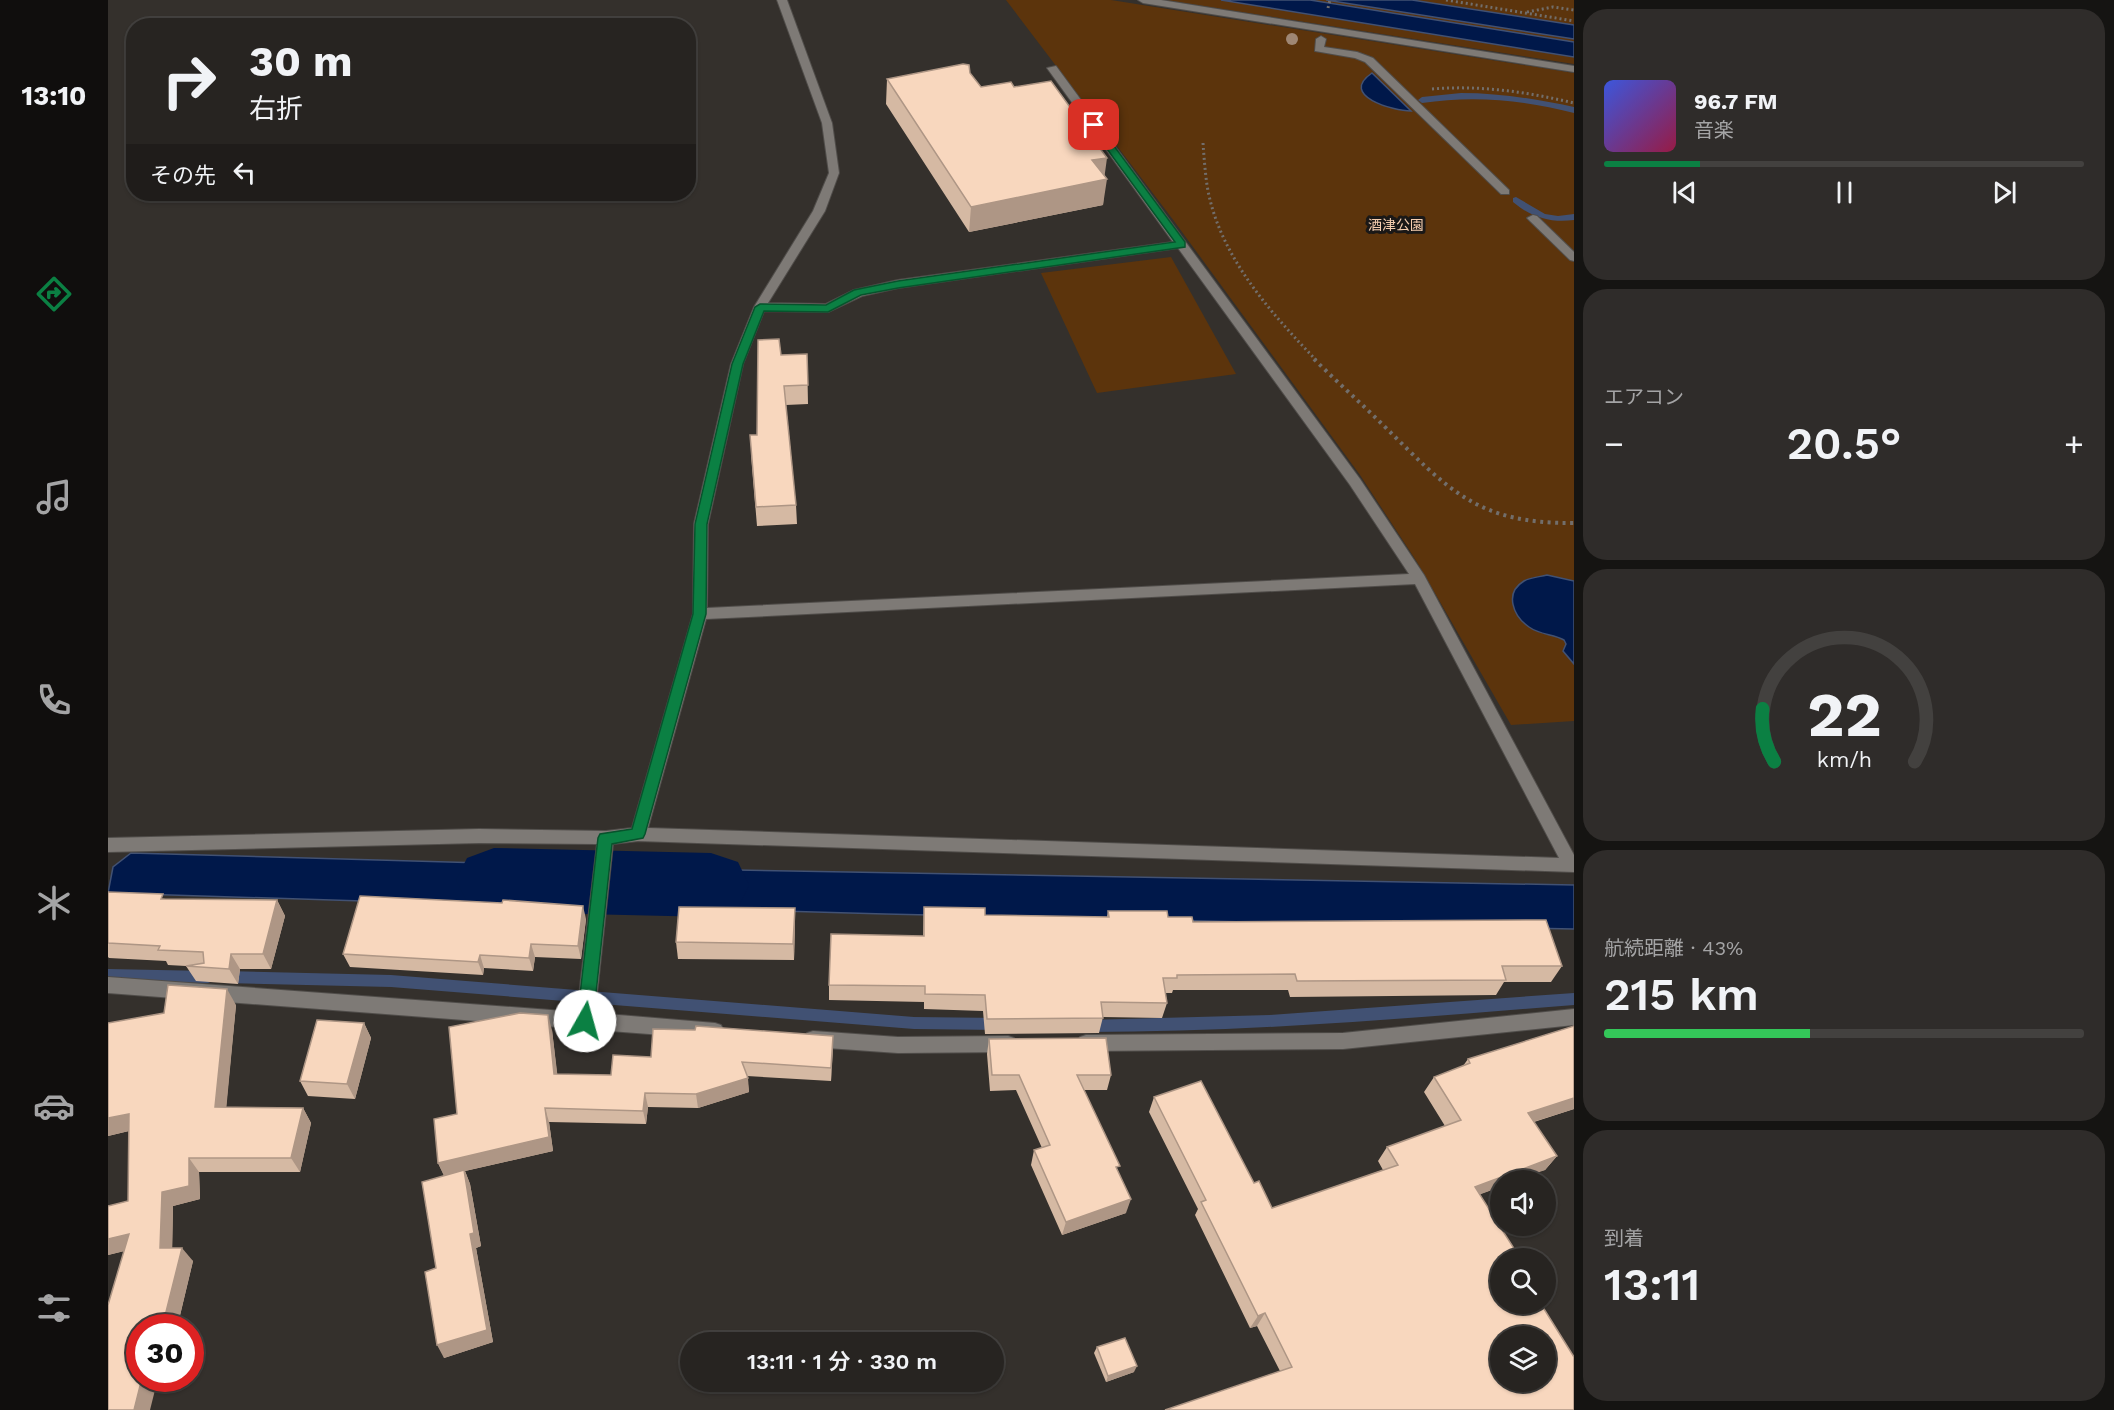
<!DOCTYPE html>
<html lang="ja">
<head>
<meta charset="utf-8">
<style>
	:root { --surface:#272421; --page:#2f2c2a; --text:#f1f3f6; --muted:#a4a4a5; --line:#43413f; --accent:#0b8043 }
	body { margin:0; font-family:"Work Sans","Noto Sans JP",sans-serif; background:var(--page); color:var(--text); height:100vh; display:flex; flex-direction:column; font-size:22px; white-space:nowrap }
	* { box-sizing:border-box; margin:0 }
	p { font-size:20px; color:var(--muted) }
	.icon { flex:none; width:33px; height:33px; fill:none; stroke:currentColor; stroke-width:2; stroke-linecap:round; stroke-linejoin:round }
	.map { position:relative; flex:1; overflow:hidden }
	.panel { display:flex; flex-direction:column; gap:9px; padding:9px; background:#151412; width:540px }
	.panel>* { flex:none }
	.banner { position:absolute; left:18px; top:18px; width:570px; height:183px; border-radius:24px; box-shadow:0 2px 4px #0004,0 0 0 2px var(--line); background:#272421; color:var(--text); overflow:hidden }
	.tools { position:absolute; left:1382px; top:1170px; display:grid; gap:12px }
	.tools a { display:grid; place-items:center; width:66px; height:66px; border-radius:50%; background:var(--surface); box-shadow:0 2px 4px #0004,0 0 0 2px var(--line); font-size:30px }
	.speed { position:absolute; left:18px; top:1314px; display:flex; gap:12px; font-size:30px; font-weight:700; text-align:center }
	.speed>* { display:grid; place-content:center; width:78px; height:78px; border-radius:50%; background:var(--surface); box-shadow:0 2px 4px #0004,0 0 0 2px var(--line); line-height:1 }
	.speed .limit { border:9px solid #d22; background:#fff; color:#111 }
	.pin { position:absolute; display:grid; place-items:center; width:51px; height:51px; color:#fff; margin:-26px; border-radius:12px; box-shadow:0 3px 9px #0006 }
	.me { position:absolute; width:66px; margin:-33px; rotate:7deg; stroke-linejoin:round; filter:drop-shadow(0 0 4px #0008) }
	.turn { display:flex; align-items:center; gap:21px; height:126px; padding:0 24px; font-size:27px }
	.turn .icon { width:78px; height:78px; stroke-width:2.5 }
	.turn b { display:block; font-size:42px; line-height:51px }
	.then { display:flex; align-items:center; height:57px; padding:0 24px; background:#0003; gap:12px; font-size:22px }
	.big { font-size:45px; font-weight:600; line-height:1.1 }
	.panel .widget { flex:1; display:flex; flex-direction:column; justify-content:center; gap:9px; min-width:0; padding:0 21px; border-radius:24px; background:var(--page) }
	.panel .dial { align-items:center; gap:0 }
	.dial svg { height:156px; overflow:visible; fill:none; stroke:var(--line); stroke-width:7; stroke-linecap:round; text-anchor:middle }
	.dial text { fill:var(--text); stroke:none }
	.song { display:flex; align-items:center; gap:18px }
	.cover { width:72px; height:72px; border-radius:9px; background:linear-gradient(135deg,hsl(230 70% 55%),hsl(340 70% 35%)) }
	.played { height:6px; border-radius:3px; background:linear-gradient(90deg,var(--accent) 20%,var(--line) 20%) }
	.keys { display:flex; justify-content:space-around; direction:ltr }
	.heat { display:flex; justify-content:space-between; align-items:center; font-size:33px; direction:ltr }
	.charge { height:9px; border-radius:4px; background:linear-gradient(90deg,#34c759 43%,var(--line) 0) }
	.trip { position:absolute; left:572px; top:1332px; width:324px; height:60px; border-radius:30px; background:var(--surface); box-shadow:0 2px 4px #0004,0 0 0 2px var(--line); font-weight:600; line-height:60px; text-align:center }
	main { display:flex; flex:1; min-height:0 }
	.tabs { display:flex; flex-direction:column; width:108px; justify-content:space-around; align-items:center; background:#100e0d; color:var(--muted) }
	.tabs .icon { width:42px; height:42px }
	.tabs .current { color:var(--accent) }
	.tabs b { font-size:27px; color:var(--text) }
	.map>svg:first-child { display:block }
	.green { fill:#5c340c }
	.water { fill:#00184a; stroke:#415173; stroke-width:1.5 }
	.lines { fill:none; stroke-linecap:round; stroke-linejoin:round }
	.stream { fill:#415173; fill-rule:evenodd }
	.river { fill:#00184a; fill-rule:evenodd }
	.pedestrian-casing { stroke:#504d4a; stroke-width:2 }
	.minor-casing { stroke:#504d4a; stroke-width:2 }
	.path-far1 { stroke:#726e6b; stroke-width:3; stroke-dasharray:2 3; stroke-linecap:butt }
	.path { stroke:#726e6b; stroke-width:4; stroke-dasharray:3 4.5; stroke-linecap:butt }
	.pedestrian { fill:#7e7a76; fill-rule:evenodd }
	.minor { fill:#7e7a76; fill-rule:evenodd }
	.tree { fill:#9f8774 }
	.wall { fill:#d5b9a3 }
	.shaded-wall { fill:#ae9685 }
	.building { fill:#f8d7be; stroke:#ae9685; stroke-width:1.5; fill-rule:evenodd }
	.route { fill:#0b8043; stroke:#07532c; stroke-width:1.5 }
	.labels { text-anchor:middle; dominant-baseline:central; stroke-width:6; stroke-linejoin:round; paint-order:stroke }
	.far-park-label { font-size:14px; fill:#f6ceaf; stroke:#1a1817 }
</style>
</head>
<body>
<main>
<nav class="tabs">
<b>13:10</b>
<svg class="icon current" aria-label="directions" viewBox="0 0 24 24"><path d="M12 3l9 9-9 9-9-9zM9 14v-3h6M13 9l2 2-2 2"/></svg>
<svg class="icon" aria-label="music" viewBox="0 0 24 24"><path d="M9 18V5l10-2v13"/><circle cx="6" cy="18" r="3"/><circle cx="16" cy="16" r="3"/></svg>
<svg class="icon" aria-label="phone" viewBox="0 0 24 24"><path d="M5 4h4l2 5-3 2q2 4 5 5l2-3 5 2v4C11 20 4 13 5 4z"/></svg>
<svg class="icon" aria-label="climate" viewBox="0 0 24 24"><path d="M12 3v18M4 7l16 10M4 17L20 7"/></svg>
<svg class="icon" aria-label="car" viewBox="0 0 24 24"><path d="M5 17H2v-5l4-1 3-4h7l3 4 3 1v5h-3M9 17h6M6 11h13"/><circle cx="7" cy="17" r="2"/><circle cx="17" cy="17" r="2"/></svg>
<svg class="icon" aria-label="filters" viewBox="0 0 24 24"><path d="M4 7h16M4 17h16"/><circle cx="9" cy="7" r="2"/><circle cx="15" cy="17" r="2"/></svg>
</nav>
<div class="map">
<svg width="1466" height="1410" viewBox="0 0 1466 1410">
	<rect width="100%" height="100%" fill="#34302c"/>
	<g class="green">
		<polygon points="898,0 1003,0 1466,73 1466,721 1403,725 1309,562 1252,475 1066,221"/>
		<polygon points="1057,0 1466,0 1466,64"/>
		<polygon points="1063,257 1128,374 989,393 933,273"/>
	</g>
	<g class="water">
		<polygon points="1113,0 1202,0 1466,42 1466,57"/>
		<polygon points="1218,0 1304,0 1466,25 1466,39"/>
		<path d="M1264,73L1303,111C1286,111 1230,96 1264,73Z"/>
		<path d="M1439,575L1466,581V664L1455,651L1458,644L1456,640C1446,634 1432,635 1421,627C1405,616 1396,593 1416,581C1423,577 1432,577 1439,575Z"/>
		<polygon points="23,853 477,866 484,872 477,908 0,893 5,867"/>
		<polygon points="515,868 1466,885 1466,929 777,914 505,906 507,873"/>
	</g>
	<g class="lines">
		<g class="stream">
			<path d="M1353,93C1392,93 1428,99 1466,107V113C1415,100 1366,95 1314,103L1310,100L1314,97Z"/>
			<path d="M1408,197L1437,214L1450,216L1466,214V220C1442,223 1423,217 1405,202V198Z"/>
			<polygon points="0,969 100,971 105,973 107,977 105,981 100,983 0,981"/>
			<polygon points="117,971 283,975 806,1017 893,1018 898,1020 900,1024 898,1028 893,1030 806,1029 283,987 117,983 112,981 110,977 112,973"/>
			<path d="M1466,993V1005C1304,1018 1142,1032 979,1032L974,1030L972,1026L974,1022L979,1020L1162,1015Z"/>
		</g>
		<polygon class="river" points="386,848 603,853 630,862 641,885 630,908 603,917 386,912 359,902 348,880 359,858"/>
		<defs>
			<g id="pedestrian">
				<polygon points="1213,36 1218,39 1216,47 1249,52 1265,58 1401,190 1401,194 1393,194 1257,62 1247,58 1207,51 1208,39"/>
				<polygon points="1425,215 1429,216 1466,252 1466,261 1462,260 1421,220 1419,218"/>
			</g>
			<g id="minor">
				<path d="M669,0H679L724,123L731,173L717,211L660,303L718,304L746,290L790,280L1065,242L939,68L948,66L1252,479L1316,575L1466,855V872L530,841L505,844L487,1013L607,1023L613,1025L616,1031L613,1037L607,1039L0,993V977L469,1012L489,844L371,843L0,852V838L371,829L498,831L524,828L585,614L586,524L623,364L646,307L705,211L721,173L714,123ZM1070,248L1242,485L1301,574L599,608L600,524L635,364L656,311L720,312L754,296L790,288ZM1307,584L1451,858L540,828L598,619Z"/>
				<polygon points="1030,0 1053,0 1466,66 1466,72 1035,3"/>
				<polygon points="1466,1009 1466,1025 1235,1049 978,1051 972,1049 969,1043 972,1037 978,1035 1235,1033"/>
				<polygon points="705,1031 790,1037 900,1036 906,1038 909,1044 906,1050 900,1052 790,1053 705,1047 699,1045 696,1039 699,1033"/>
			</g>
		</defs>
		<use href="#pedestrian" class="pedestrian-casing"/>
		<use href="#minor" class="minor-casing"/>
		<g class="path-far1">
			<polyline points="1338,0 1466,21"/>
			<polyline points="1220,8 1222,0"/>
			<polyline points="1419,12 1445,7 1466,10"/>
			<path d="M1324,89C1373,85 1419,92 1466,103"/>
			<path d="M1095,143C1096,157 1097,171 1099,185C1110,254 1161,311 1208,360"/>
		</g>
		<path class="path" d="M1206,359C1229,382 1253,403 1276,426C1341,490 1369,524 1466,523"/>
		<use href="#pedestrian" class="pedestrian"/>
		<use href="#minor" class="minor"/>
	</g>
	<circle class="tree" cx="1184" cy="39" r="6"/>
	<g class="wall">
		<polygon points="862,73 873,87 906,87 997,177 995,205 861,232 778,104 779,79"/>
		<polygon points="699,354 700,404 678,405 688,505 689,524 649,526 643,454 673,355"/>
		<polygon points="0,892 58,899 169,900 177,916 163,969 132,969 130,984 88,981 78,966 60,965 58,961 1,958 0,957"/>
		<polygon points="816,907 877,915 999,917 1000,911 1060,917 1085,922 1454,966 1443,982 1396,982 1388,995 1182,997 1180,990 1065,990 1064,993 1057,993 1059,1003 1054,1018 995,1017 991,1033 877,1034 875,1011 816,1009 816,1002 721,1000 721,985 815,936"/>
		<polygon points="687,908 687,924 686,960 570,959 568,942"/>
		<polygon points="478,919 473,959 427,957 425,971 376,968 375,975 242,967 235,954"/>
		<polygon points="128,1005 118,1107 195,1108 203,1123 192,1172 91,1172 92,1199 65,1206 64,1248 85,1261 69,1328 32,1328 16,1251 0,1255 20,1201 21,1131 0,1136 0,1023"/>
		<polygon points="256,1023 263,1038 247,1099 200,1096 192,1081"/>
		<polygon points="444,1030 449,1074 503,1075 543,1057 725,1036 723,1081 639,1076 641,1092 590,1108 540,1107 538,1124 441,1122 445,1151 357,1171 362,1184 373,1246 368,1248 385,1342 336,1358 328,1268 336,1175 330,1163 349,1114"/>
		<polygon points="881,1039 1003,1075 999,1090 976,1090 1010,1171 1018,1213 954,1235 923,1165 926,1150 934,1148 908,1090 882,1091 879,1054"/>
		<polygon points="1360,1059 1466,1109 1426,1122 1449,1156 1437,1170 1392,1180 1392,1187 1372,1194 1392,1304 1172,1371 1149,1326 1142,1328 1087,1215 1090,1209 1041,1112 1046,1097 1146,1183 1164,1208 1275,1170 1270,1161 1279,1147 1337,1126 1316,1092 1326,1077 1355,1066"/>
		<polygon points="989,1347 1026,1372 998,1382 986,1353"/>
	</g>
	<g class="shaded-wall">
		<polygon points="999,158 996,180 999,179 995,205 861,232 863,207 984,160"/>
		<polygon points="169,900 177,916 163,969 155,954"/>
		<polygon points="475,906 478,919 473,959 470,946"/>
		<polygon points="687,908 687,924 686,960 685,944"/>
		<polygon points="423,944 427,957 425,971 421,958"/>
		<polygon points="123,954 132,969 130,984 121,969"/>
		<polygon points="372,955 376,968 375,975 370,962"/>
		<polygon points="119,989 128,1005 117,1122 107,1107"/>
		<polygon points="440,1015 444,1030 451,1088 446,1074"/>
		<polygon points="256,1023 263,1038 247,1099 239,1084"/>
		<polygon points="725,1036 725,1050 723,1081 723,1068"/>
		<polygon points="640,1078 641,1092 590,1108 588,1094"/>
		<polygon points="537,1093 540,1107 538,1124 535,1111"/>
		<polygon points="1466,1098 1466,1109 1409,1127 1420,1113"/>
		<polygon points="195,1108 203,1123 192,1172 183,1158"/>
		<polygon points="437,1108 441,1122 445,1151 357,1171 362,1184 373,1246 368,1248 385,1342 336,1358 329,1345 336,1176 330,1163"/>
		<polygon points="21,1114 33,1128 0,1136 0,1118"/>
		<polygon points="1449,1156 1437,1170 1409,1180 1392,1180 1392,1187 1357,1200 1367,1187"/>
		<polygon points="81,1158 91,1172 92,1199 65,1206 64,1261 52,1248 54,1192"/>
		<polygon points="1023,1199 1018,1213 954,1235 958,1222"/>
		<polygon points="21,1234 33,1247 0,1255 0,1239"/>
		<polygon points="74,1248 85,1261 69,1328 63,1328 56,1320"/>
		<polygon points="1157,1313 1149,1326 1142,1328 1150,1316"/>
		<polygon points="50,1320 57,1328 48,1328"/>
		<polygon points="1029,1366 1026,1372 998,1382 1000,1376"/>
		<polygon points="34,1378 50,1378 42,1410 26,1410"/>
	</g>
	<g class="building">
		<polygon points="855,64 861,65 862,73 873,87 903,82 906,87 943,81 999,158 984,160 999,179 863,207 779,79"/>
		<polygon points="671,339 673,355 699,354 700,385 676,386 688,505 648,507 642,435 649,435 650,340"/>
		<polygon points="0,892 55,894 53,899 169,900 155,954 123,954 121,969 78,966 96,963 95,952 50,950 52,946 0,943"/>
		<polygon points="252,896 394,903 395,900 475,906 470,946 423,944 421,958 372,955 370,962 235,954"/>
		<polygon points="571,907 687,908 685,944 568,942"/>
		<polygon points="816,907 877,908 877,915 1001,917 1000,911 1059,911 1060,917 1084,917 1085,922 1438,920 1454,966 1394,966 1398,980 1189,981 1187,974 1069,975 1069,978 1055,978 1059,1003 993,1002 995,1018 879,1019 877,995 817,994 817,986 721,985 723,934 816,936"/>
		<polygon points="60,985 119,989 107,1107 195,1108 183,1158 81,1158 81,1186 54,1192 52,1248 74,1248 56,1320 50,1320 48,1328 32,1328 32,1378 34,1378 26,1410 0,1410 0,1305 21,1234 0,1239 0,1206 20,1201 21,1114 0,1118 0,1023 56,1013"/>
		<polygon points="412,1013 440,1015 446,1074 503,1075 505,1055 543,1057 545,1029 587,1030 588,1026 725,1036 723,1068 634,1062 640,1078 588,1094 537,1093 535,1111 437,1108 441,1137 330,1163 326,1119 349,1114 341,1027"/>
		<polygon points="209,1020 256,1023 239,1084 192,1081"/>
		<path d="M1466,1026V1098L1420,1113L1449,1156L1367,1187L1412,1258H1392V1304H1433L1466,1357V1410H1057L1184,1367L1157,1313L1150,1316L1093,1202L1098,1200L1046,1097L1093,1081L1146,1183L1151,1181L1164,1208L1290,1165L1279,1147L1353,1120L1326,1077L1362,1063L1360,1059ZM1392,1336H1437V1382H1392Z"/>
		<polygon points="998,1038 1003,1075 969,1075 1012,1166 1008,1167 1023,1199 958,1222 926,1150 942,1145 911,1075 884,1075 881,1039"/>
		<polygon points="356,1170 366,1233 362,1234 379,1330 329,1345 317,1272 328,1268 314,1182"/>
		<polygon points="1017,1338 1029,1366 1000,1376 989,1347"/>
	</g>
	<polygon class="route" points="983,123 989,123 1077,242 1077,247 790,288 753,295 720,312 656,311 635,364 599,524 598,614 537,834 535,838 504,844 485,1021 482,1026 477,1028 471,1026 469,1021 490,838 492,834 524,829 585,614 587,524 624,364 647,307 652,304 718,305 746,290 790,281 1067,242 983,127"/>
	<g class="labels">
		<g class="far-park-label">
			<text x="1288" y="225">酒津公園</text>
		</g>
	</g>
</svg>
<div class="tools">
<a><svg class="icon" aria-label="sound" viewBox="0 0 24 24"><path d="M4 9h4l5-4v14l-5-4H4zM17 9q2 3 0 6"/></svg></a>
<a><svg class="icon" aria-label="search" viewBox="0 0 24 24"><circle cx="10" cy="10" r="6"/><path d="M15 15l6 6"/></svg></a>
<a><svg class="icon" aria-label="layers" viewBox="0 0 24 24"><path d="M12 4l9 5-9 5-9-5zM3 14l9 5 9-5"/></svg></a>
</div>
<div class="speed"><div class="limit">30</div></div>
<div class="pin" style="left:986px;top:125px;background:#d93025"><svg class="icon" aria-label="arrive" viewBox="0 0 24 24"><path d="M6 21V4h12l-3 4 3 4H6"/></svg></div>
<svg class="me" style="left:477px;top:1021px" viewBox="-20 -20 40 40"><circle r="19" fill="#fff"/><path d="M0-13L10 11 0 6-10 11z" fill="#0b8043"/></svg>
<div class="trip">13:11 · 1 分 · 330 m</div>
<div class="banner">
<div class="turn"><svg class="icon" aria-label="right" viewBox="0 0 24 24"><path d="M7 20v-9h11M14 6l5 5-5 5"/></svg><div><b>30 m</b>右折</div></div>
<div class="then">その先<svg class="icon" aria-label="left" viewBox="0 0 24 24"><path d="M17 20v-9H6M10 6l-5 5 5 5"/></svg></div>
</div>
</div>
<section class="panel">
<div class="widget">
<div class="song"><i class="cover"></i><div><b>96.7 FM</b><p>音楽</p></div></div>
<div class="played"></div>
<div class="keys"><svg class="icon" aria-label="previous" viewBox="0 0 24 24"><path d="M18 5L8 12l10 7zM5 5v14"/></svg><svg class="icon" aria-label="pause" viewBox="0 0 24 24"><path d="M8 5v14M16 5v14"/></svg><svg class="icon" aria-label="next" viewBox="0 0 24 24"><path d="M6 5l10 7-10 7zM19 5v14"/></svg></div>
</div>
<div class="widget"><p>エアコン</p>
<div class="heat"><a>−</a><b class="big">20.5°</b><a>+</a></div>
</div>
<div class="widget dial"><svg viewBox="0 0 100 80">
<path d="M14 69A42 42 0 1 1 86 69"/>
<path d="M14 69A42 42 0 0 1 8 42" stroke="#0b8043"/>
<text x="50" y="56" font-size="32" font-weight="700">22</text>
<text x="50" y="72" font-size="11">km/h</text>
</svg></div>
<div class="widget"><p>航続距離 · 43%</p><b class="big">215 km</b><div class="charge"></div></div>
<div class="widget"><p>到着</p><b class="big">13:11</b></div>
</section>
</main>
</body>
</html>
